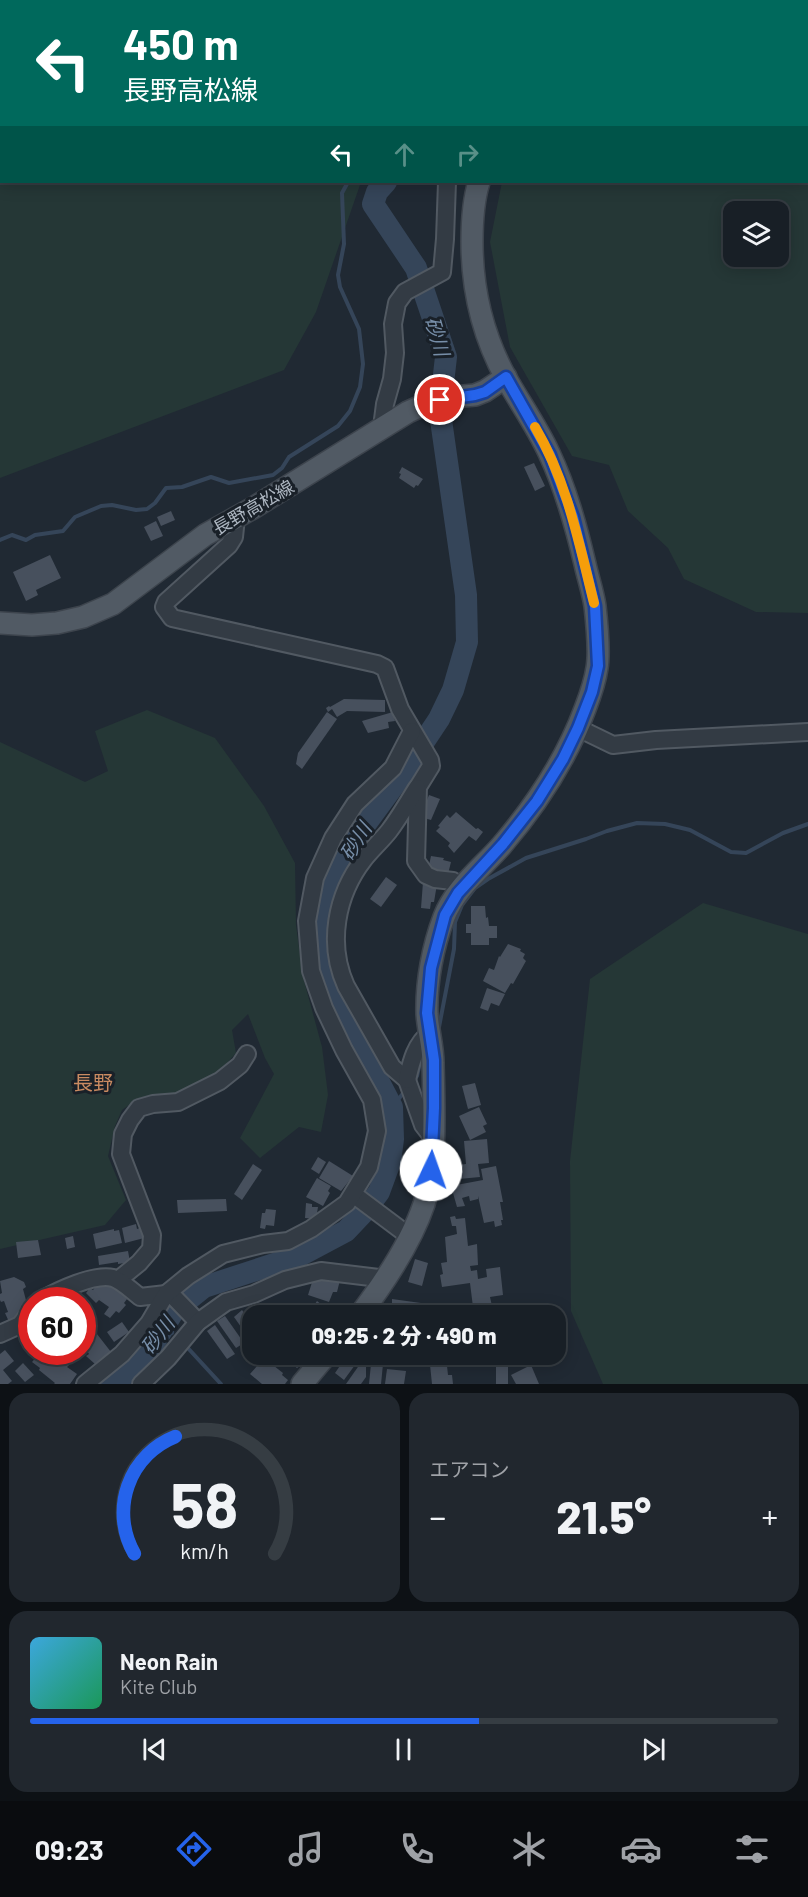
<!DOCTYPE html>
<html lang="ja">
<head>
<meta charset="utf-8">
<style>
	:root { --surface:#181f26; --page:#21272e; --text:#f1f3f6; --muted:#9fa2a7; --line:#363d43; --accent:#2563eb }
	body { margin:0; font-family:Barlow,"Noto Sans JP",sans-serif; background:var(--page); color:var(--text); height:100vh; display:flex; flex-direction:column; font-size:22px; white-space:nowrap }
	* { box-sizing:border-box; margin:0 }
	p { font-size:20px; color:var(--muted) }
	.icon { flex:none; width:33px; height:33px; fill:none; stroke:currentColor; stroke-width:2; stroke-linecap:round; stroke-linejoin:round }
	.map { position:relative; height:1384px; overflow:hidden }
	.panel { display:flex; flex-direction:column; gap:9px; padding:9px; background:#0d1115; flex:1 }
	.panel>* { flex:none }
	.top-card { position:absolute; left:0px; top:0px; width:808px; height:183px; box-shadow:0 3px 15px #0003,0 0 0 2px var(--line); background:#00695c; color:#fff; overflow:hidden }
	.fabs { position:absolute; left:723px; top:201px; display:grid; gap:12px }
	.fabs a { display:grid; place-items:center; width:66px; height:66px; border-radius:12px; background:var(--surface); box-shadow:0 3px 15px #0003,0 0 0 2px var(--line); font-size:30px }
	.speed { position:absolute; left:18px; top:1287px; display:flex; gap:12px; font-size:30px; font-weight:700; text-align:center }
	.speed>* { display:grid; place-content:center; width:78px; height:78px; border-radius:50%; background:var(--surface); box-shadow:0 3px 15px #0003,0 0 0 2px var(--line); line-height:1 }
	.speed .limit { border:9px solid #d22; background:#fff; color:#111 }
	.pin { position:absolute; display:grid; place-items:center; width:51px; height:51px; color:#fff; margin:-26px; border:3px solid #fff; border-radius:50%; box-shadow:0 2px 6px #0007 }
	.me { position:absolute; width:66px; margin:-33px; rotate:3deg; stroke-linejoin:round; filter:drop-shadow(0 0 4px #0008) }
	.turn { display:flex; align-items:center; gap:21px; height:126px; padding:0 24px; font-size:27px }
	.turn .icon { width:78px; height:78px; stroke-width:2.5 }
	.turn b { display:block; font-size:42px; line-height:51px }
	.lanes { display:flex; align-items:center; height:57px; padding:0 24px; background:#0003; justify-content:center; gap:30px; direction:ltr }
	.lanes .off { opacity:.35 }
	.big { font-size:45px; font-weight:800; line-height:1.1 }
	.panel .card { flex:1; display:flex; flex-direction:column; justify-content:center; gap:9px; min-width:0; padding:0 21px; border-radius:18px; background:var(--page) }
	.panel .dial { align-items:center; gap:0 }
	.dial svg { height:156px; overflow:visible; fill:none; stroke:var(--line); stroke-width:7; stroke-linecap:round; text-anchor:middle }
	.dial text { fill:var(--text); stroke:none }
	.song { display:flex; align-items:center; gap:18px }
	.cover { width:72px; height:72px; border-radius:9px; background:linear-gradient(135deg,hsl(200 70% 55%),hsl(150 70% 35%)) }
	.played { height:6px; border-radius:3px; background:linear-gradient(90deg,var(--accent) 60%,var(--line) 60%) }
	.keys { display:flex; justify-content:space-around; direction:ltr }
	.heat { display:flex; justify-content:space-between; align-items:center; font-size:33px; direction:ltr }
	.panel .tiles { flex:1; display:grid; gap:9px; grid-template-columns:1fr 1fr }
	.card:last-child { grid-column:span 2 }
	.trip { position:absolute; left:242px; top:1305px; width:324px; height:60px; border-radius:18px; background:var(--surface); box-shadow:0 3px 15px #0003,0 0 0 2px var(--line); font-weight:800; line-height:60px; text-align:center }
	.menu { display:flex; height:96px; justify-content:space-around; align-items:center; background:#0a0c0f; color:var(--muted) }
	.menu .icon { width:42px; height:42px }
	.menu .on { color:var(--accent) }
	.menu b { font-size:27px; color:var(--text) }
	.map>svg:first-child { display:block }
	.green { fill:#253736; fill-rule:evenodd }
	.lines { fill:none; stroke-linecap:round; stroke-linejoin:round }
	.stream { stroke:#354559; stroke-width:4 }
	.river { stroke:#354559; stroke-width:22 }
	.building { fill:#47505d }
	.minor-casing { stroke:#515962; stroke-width:20 }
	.major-casing { stroke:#3d444d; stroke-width:24 }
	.minor { stroke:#333b44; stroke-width:16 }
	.major { stroke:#515a64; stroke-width:21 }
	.route-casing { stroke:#184099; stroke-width:15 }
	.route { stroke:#2563eb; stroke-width:10 }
	.slow { stroke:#f59e0b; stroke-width:10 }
	.labels { text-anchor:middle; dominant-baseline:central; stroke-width:6; stroke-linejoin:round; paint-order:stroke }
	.street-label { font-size:18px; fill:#adb6c1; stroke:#192028 }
	.water-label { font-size:20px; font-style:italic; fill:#778ea8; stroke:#192028 }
	.neighbourhood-label { font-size:20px; fill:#c98a61; stroke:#192028 }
</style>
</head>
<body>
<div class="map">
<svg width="808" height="1384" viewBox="0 0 808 1384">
	<rect width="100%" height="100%" fill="#202933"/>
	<g class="green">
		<polygon points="0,0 424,0 423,2 2,2 2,182 361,182 316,312 284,370 0,478"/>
		<path d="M646,0H808V613L756,612L684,579L668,548L628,511L609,465L572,456L510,347L490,242L502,182H807V2L645,1ZM734,212H778V256H734Z"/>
		<polygon points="147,710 215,738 264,806 295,863 296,925 303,977 322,1047 328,1095 321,1132 299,1127 260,1158 240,1138 274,1074 265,1058 248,1014 232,1030 236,1053 219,1072 174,1094 137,1099 122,1110 115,1126 108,1156 126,1200 105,1225 0,1249 0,742 85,782 108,771 95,731"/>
		<polygon points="703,903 808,934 808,1384 603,1384 571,1311 570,1161 590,979"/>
	</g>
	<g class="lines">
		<g class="stream">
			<polyline points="502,0 503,2"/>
			<polyline points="0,540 12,535 26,540 35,535 63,531 75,517 101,506 112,505 136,510 147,509 155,503 166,488 182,487 211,477 229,483 273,475 282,468 289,457 338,426 350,411 360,387 363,364 359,329 340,287 338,275 344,244 342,193 348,182"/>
			<polyline points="439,1027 454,949 455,922 462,905 475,888 488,879 526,858 586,839 607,831 637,823 665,824 690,830 731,852 746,853 783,833 808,824"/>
			<polyline points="413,1081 417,1076 420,1063"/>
			<polyline points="392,1107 405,1091"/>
			<polyline points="164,1326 172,1333"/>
			<polyline points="186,1346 221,1384"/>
		</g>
		<g class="river">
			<polyline points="576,2 578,0"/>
			<polyline points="112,1384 131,1370 151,1348 173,1312 204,1287 299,1256 346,1231 363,1213 379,1192 390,1162 393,1139 392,1107 349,1024 328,976 323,936 326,898 345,852 403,773 439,719 453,690 467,642 466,595 441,420 443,383 446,357 416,268 373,204 377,192 386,182"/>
		</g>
	</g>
	<g class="building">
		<polygon points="534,463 545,486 535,491 524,467"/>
		<polygon points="402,467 423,479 418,486 416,485 414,488 399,478 401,474 399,473"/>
		<polygon points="171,511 175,520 161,526 157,517"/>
		<polygon points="156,521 163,536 151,541 144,527"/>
		<polygon points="50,555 61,578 36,590 38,595 26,601 13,572"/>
		<polygon points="344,699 385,700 385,712 347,711 337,717 332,709 328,712 326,708 329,706 330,707"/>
		<polygon points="327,712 337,719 302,769 296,764 298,753"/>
		<polygon points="393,712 395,721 388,722 389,728 368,733 362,721"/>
		<polygon points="429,795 440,799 431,820 424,818 426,812 423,810"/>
		<polygon points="456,812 476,829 478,828 483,832 476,841 469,836 454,853 448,846 450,843 436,831 440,827 438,826 447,815 450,818"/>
		<polygon points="431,856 444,858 443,860 451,862 448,874 428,870"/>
		<polygon points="386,877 397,885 381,907 370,899"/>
		<polygon points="423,882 437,884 434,902 431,902 430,909 421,908"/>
		<polygon points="471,906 485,906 486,918 488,917 489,926 497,926 497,938 489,938 489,945 471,945 471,933 466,933 466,924 471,924"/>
		<polygon points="508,944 521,949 520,951 525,954 523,958 526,961 513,984 511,983 505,993 483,981 489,968 494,970 499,956 500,957"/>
		<polygon points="487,988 505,994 499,1006 491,1003 488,1011 480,1008"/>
		<polygon points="475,1083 481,1105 468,1109 462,1086"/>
		<polygon points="479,1107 487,1124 483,1126 486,1132 470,1140 459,1116"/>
		<polygon points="487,1139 489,1163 478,1164 480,1177 459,1179 458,1165 466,1164 464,1141"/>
		<polygon points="446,1151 451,1151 453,1155 451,1167 445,1166"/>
		<polygon points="318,1157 326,1162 319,1174 311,1169"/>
		<polygon points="329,1161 353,1176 341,1191 319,1178"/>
		<polygon points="253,1164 262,1170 242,1200 234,1194"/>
		<polygon points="496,1166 503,1202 500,1202 503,1220 501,1220 502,1225 495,1227 494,1221 484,1223 478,1196 478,1199 470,1201 469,1196 462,1198 465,1206 457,1207 451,1186 483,1180 481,1169"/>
		<polygon points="317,1178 331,1186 328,1191 330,1193 323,1206 306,1197"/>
		<polygon points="226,1199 227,1211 178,1213 177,1200"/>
		<polygon points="306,1203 312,1204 312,1207 318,1207 316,1219 305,1218"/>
		<polygon points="266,1209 276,1210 274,1226 266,1225 265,1229 260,1228 262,1213 265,1213"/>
		<polygon points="455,1216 456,1219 465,1218 468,1246 477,1244 478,1265 470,1266 471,1271 477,1270 478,1279 487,1277 486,1269 500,1267 503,1295 490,1297 492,1306 484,1307 485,1310 477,1311 476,1307 473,1307 470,1283 442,1287 440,1275 443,1274 441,1263 447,1262 445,1237 457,1234 456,1226 452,1226 450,1217"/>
		<polygon points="136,1224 137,1229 145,1226 148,1237 125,1243 122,1228"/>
		<polygon points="114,1229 114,1231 119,1230 122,1243 96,1249 93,1234"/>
		<polygon points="73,1236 75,1247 67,1249 65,1238"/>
		<polygon points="38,1240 41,1255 18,1258 16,1242"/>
		<polygon points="128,1251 130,1262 118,1264 118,1262 99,1265 98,1256"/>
		<polygon points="415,1259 428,1263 422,1286 408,1282"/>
		<polygon points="314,1276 340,1280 337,1292 333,1292 329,1302 308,1295"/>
		<polygon points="14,1277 24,1282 26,1287 23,1289 27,1304 21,1306 23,1311 10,1324 5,1313 8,1312 4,1301 1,1302 0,1300 0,1294 2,1293 0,1281"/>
		<polygon points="100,1281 126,1291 123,1295 127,1299 124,1303 126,1305 119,1313 116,1311 110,1318 104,1314 109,1307 99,1300 96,1303 86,1293 90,1288 93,1290"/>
		<polygon points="75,1292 76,1298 82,1297 83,1295 88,1310 82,1312 82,1300 56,1300"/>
		<polygon points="392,1299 421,1303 419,1316 406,1316 406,1314 399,1312 392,1311"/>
		<polygon points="317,1301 327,1309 322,1316 307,1316"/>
		<polygon points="429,1306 459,1313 458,1316 427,1316"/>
		<polygon points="242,1310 252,1323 252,1329 246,1334 234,1317"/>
		<polygon points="225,1316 244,1343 236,1348 217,1321"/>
		<polygon points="122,1322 129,1332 114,1342 107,1332"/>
		<polygon points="215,1325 235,1354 227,1359 207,1331"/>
		<polygon points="97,1334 111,1352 95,1364 86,1356 89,1354 82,1343"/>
		<polygon points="5,1350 14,1361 3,1370 12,1381 8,1384 0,1384 0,1354"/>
		<polygon points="41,1352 51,1352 70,1364 67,1367 77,1374 70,1384 54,1384 55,1383 39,1370 40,1368 32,1362"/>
		<polygon points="291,1354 305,1354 308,1358 302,1367 300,1366 297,1368 289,1362 293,1356"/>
		<polygon points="348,1354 363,1354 344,1380 335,1373"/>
		<polygon points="372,1354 384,1354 381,1384 369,1384"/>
		<rect x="496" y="1354" width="12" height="30"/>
		<polygon points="264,1358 283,1373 282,1375 288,1380 285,1384 262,1384 250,1374"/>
		<polygon points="23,1363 34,1375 25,1382 15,1371"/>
		<polygon points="444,1363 445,1366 447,1366 448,1375 452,1375 453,1384 432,1384 430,1365"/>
		<polygon points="360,1364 366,1367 366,1377 361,1384 346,1384"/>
		<polygon points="531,1365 539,1384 516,1384 511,1375"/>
		<polygon points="387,1369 406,1371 404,1384 385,1384"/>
	</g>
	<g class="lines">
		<defs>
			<g id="minor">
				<polyline points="489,2 490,0"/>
				<polyline points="626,2 627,0"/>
				<polyline points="382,427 385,404 392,379 395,353 393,324 397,303 405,292 442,272 445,239 447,182"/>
				<polyline points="236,518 234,537 229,545 166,602 164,607 172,618 377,664 385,668 400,709 430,760 431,766 418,787 416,861 426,875 435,879 453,881 463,887"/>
				<polyline points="578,728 613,745 656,740 808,732"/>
				<path d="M417,788C408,802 399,818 389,831C381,841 372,849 364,859C336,895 327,944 346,986L392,1067L407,1080L423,1125L433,1138"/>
				<path d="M407,1080C411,1063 415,1044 430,1033"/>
				<polyline points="353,1194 409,1236"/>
				<polyline points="118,1280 139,1263 151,1249 152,1235 121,1154 123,1134 130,1120 139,1108 153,1104 178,1102 220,1081 240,1065 247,1054"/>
				<polyline points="169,1292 198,1322"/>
				<path d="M42,1300C57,1291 95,1273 113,1278C122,1281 132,1291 140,1297L166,1294"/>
				<polyline points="0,1334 20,1325 32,1310"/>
				<polyline points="85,1384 122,1354 149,1323 166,1294 188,1276 223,1254 263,1244 288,1241 311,1229 347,1203 369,1167 377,1131 372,1100 344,1050 324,1008 311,971 307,921 315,878 333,838 355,804 393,768 412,731"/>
				<polyline points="141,1384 168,1358 198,1322 226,1302 254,1294 285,1280 321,1271 387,1279"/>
			</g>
			<g id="major">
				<polyline points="558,0 558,2"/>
				<polyline points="0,623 32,625 57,623 83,617 113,604 205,535 253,508 408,412 428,403 453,397 475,395 485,391 506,377"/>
				<path d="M359,1316C384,1283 411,1243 424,1204C437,1161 434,1107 433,1063C433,1046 428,1030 427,1014C426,982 433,946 444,917C455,888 482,868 502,845C537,804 566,760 585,709C590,696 595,682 597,668C600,651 597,624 595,606C593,592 588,578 585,564C576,526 566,489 549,453C537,427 520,403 506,378C483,336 472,291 472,242C472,222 473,201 479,182"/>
				<polyline points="302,1384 327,1354"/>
			</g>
		</defs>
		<use href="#minor" class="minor-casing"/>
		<use href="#major" class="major-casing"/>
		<use href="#minor" class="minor"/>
		<use href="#major" class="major"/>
	</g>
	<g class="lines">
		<defs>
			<polyline id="route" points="431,1170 434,1108 434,1060 427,1013 431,968 445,915 458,893 503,844 537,801 563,759 578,728 592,692 598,666 595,606 573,517 550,455 506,377 485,392 475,395 440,400"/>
		</defs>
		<use href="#route" class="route-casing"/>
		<use href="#route" class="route"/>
		<path class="slow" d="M535,427C567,481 579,543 594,603"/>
	</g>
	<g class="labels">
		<g class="street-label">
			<text transform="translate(253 507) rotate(-30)">長野高松線</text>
		</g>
		<g class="water-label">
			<text transform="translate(438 336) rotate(74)">砂川</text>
			<text transform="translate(355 841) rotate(-58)">砂川</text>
			<text transform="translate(157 1335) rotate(-53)">砂川</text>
		</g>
		<g class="neighbourhood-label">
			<text x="93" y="1082">長野</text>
		</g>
	</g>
</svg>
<div class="fabs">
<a><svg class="icon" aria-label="layers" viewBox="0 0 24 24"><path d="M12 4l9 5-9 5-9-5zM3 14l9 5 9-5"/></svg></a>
</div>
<div class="speed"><div class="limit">60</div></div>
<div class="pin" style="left:440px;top:400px;background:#d93025"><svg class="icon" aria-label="arrive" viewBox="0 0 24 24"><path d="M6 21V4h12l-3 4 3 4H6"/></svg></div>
<svg class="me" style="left:431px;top:1170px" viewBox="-20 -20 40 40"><circle r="19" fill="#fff"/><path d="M0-13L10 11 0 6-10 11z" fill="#2563eb"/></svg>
<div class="trip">09:25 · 2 分 · 490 m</div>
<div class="top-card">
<div class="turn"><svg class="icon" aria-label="left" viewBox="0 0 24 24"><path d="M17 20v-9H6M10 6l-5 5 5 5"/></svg><div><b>450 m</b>長野高松線</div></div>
<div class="lanes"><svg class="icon" aria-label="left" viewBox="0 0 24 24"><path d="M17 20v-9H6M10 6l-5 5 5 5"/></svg><svg class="icon off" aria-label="ahead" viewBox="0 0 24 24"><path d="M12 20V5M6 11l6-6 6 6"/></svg><svg class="icon off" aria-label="right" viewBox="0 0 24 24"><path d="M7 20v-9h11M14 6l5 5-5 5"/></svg></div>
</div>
</div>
<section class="panel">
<div class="tiles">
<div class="card dial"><svg viewBox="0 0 100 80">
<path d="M14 69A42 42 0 1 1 86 69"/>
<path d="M14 69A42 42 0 0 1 35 9" stroke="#2563eb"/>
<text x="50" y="56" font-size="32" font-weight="700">58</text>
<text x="50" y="72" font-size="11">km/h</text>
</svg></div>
<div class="card"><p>エアコン</p>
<div class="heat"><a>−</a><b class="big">21.5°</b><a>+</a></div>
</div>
<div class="card">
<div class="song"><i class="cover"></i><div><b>Neon Rain</b><p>Kite Club</p></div></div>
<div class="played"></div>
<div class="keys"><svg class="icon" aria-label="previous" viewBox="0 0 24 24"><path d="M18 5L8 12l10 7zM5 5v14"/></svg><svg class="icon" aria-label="pause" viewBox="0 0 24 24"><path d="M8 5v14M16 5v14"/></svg><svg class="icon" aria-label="next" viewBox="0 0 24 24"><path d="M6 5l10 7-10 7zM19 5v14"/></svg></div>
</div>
</div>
</section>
<nav class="menu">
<b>09:23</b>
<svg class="icon on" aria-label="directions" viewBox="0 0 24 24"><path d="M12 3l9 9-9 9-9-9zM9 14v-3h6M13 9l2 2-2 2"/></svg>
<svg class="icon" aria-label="music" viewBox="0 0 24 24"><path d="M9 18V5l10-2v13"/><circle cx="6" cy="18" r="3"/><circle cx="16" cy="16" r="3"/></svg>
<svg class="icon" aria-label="phone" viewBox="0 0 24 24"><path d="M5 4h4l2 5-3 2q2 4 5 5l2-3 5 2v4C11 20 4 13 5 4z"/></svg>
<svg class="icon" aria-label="climate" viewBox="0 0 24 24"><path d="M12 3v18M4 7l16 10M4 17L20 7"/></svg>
<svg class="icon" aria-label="car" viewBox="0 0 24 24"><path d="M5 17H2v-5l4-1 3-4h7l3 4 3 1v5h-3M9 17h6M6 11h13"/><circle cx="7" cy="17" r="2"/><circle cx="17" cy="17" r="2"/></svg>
<svg class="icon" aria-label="filters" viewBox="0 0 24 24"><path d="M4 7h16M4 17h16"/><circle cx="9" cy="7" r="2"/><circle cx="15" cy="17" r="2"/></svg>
</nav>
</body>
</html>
